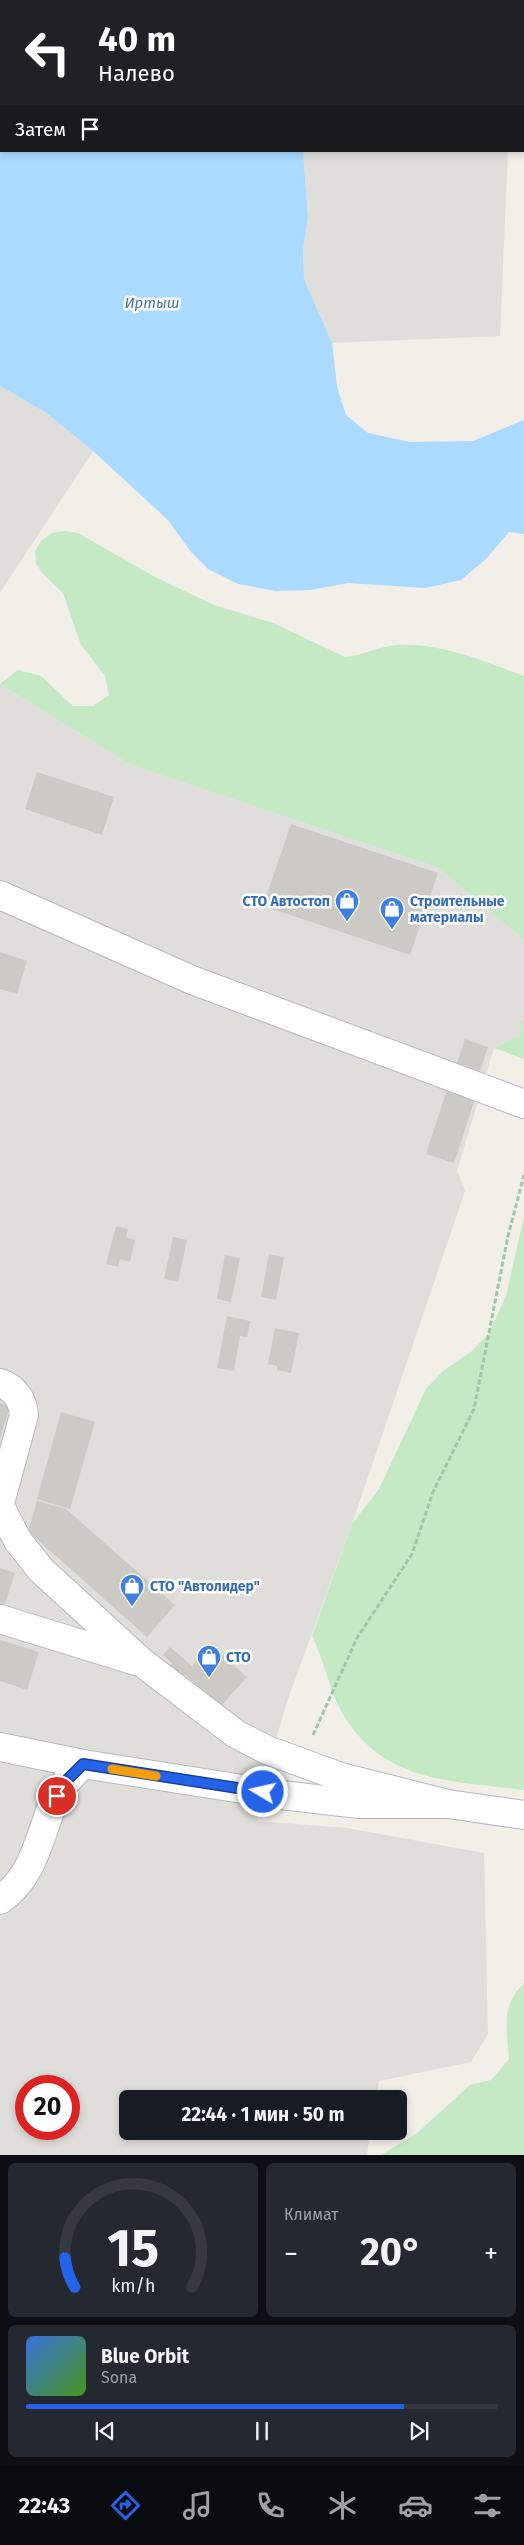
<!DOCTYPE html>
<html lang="ru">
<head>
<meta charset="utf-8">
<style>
	:root { --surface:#171b24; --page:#242831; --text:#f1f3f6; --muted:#9ea1a6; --line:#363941; --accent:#2563eb }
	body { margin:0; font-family:"Fira Sans",sans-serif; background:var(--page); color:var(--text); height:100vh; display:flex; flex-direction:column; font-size:19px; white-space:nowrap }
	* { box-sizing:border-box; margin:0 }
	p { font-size:16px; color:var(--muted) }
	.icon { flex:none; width:28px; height:28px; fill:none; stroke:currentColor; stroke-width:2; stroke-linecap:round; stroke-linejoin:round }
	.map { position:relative; height:2155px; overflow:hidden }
	.sheet { display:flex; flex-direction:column; gap:8px; padding:8px; background:#0d0f14; flex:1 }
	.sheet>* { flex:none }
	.top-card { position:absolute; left:0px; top:0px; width:525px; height:152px; box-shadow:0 2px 8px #0003; background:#202124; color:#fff; overflow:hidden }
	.speed { position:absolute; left:15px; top:2075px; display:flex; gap:10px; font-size:25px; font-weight:700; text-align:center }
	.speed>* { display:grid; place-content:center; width:65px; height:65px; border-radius:50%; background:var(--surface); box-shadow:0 2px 8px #0003; line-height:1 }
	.speed .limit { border:8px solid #d22; background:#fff; color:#111 }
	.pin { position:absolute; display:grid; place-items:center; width:42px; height:42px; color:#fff; margin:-21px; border:2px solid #fff; border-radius:50%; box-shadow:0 1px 5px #0007 }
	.me { position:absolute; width:55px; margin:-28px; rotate:279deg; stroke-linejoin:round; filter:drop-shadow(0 0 4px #0008) }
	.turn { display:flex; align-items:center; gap:18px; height:105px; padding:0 15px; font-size:22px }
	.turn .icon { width:65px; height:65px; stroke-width:2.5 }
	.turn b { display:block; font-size:35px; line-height:42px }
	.then { display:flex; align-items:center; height:48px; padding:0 15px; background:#0003; gap:10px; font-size:19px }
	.big { font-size:38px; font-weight:700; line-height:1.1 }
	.sheet .widget { flex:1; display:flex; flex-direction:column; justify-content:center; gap:8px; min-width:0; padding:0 18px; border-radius:8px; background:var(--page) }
	.sheet .dial { align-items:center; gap:0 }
	.dial svg { height:130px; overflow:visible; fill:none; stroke:var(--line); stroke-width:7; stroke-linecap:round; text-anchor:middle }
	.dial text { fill:var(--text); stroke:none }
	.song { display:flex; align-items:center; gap:15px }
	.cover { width:60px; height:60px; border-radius:8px; background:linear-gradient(135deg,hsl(220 70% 55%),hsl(100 70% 35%)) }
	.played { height:5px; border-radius:2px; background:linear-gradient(90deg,var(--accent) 80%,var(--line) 80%) }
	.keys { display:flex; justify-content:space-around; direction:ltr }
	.heat { display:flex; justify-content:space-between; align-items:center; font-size:28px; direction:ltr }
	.sheet .tiles { flex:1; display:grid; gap:8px; grid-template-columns:1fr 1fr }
	.widget:last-child { grid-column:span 2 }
	.trip { position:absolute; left:119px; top:2090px; width:288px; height:50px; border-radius:8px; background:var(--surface); box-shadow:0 2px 8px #0003; font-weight:700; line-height:50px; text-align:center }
	.menu { display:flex; height:80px; justify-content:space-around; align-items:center; background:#090b0e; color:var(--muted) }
	.menu .icon { width:35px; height:35px }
	.menu .selected { color:var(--accent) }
	.menu b { font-size:22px; color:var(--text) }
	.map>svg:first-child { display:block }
	.industrial { fill:#e0deda; fill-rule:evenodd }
	.green { fill:#c5e8c5 }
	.water { fill:#aadaff }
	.building { fill:#cccac5 }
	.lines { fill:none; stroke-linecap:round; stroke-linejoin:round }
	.minor-casing { stroke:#b5b8bc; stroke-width:30 }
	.path { stroke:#9cc7a9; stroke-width:3; stroke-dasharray:5 2.5; stroke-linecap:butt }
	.minor { stroke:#fff; stroke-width:28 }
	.route-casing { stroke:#184099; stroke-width:12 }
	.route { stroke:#2563eb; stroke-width:9 }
	.slow { stroke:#f59e0b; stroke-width:9 }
	.labels { text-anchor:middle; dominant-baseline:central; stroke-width:5; stroke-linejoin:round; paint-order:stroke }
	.shop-label { font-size:14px; font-weight:bold; fill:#366cbe; stroke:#fff; text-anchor:start }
	.water-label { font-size:15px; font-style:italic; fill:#4174aa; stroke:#fff }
</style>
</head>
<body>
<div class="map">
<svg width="524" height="2155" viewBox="0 0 524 2155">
	<rect width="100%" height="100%" fill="#f1efe8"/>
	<g class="industrial">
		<rect x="258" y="0" width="249" height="1"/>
		<polygon points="303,151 508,151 500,336 332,343 304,279 303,250 308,217"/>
		<polygon points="0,386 48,414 93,451 0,593"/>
		<path d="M0,684L131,765L439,868L524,940V1018L518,1036L494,1048L457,1171L465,1191L352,1524L288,1699L267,1769L258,1821L347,1828L484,1853L488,2034L471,2062L379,2081L376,2099H128V2131H370L367,2155H0ZM26,2086H69V2129H26Z"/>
	</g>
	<g class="green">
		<path d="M65,531L78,533L155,577L214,605L273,623L345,657C363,656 379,646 397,645C442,643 483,661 524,676V940L439,868L131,765L0,684L18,670L41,676L73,706H93L109,695L105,676L81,645L63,593L42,573L36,563L35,551L41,541L52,533Z"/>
		<polygon points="524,1018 524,1059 494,1048 518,1036"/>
		<path d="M524,1216V1790C450,1780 383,1784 341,1711C330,1691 324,1660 312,1636L352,1524L379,1489L426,1389L443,1371L472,1351L489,1333L506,1296Z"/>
		<path d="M524,1983V2155H381L416,2134L470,2085L491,2080L509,2059C507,2027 500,2008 524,1983Z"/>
	</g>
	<polygon class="water" points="0,0 258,0 1,1 1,151 303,151 308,217 303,250 304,279 332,343 337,387 346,415 368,433 410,442 473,441 524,420 524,534 509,532 486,559 461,580 425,588 348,583 310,590 276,591 238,584 208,569 191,552 168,520 93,451 48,414 0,386"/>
	<g class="building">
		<polygon points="37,772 114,797 102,835 25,809"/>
		<polygon points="291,824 438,873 410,955 263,906"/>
		<polygon points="0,952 27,961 17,994 0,989"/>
		<polygon points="465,1039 488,1047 480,1071 457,1063"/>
		<polygon points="447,1090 475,1099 454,1163 426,1154"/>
		<polygon points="116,1226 128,1229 126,1237 135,1240 130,1262 120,1259 118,1267 106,1264"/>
		<polygon points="173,1237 187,1240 178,1282 164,1279"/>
		<polygon points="269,1254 284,1257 276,1300 261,1297"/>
		<polygon points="225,1255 240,1258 231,1302 217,1299"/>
		<polygon points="227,1316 250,1321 247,1337 240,1336 234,1371 217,1368"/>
		<polygon points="275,1328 299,1333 291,1373 277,1370 277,1366 268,1364"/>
		<polygon points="0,1403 10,1407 0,1438"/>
		<polygon points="61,1412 95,1422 70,1509 37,1499"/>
		<polygon points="37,1501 66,1509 175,1605 147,1637 28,1531"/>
		<polygon points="0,1568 15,1573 4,1607 0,1605"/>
		<polygon points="0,1640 39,1652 27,1690 0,1681"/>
		<polygon points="211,1645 247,1677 221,1706 185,1675 181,1680 168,1668 172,1663 163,1655 170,1647 192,1666"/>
	</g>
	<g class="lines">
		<defs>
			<g id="minor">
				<polyline points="0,895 192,980 524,1104"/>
				<path d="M0,1383C15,1388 23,1400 24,1415L0,1503"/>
				<polyline points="0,1506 18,1541 42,1571 144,1664 236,1734 267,1750 341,1777 448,1804"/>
				<polyline points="0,1619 136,1661"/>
				<polyline points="0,1747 83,1764 281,1795 359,1804 448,1804 524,1815"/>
				<path d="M0,1900C36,1875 39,1834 56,1797C63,1784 72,1775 83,1764"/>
			</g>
		</defs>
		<use href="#minor" class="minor-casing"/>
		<polyline class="path" points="313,1735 357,1638 412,1554 433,1492 474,1409 508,1236 524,1175"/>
		<use href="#minor" class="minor"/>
	</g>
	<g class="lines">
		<defs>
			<polyline id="route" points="57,1796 68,1779 83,1764 263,1792"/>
		</defs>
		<use href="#route" class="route-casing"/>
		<use href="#route" class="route"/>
		<polyline class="slow" points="112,1769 156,1776"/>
	</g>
	<defs>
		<symbol id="shop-pin" viewBox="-11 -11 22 30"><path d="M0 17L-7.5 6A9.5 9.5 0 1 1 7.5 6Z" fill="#3f7fe0" stroke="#fff"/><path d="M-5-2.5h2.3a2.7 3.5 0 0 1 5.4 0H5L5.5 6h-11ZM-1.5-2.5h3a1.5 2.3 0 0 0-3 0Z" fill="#fff"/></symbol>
	</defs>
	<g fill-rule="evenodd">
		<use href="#shop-pin" x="333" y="887" width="28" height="38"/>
		<use href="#shop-pin" x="378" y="895" width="28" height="38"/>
		<use href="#shop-pin" x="118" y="1572" width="28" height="38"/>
		<use href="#shop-pin" x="195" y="1643" width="28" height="38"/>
	</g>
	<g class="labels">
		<g class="shop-label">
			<text x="330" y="901" text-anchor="end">СТО Автостоп</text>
			<text x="410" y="901">Строительные<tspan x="410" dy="16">материалы</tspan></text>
			<text x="150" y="1586">СТО "Автолидер"</text>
			<text x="226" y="1657">СТО</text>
		</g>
		<g class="water-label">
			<text x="152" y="303">Иртыш</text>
		</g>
	</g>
</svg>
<div class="speed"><div class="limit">20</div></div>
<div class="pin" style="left:57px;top:1796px;background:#d93025"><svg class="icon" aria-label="arrive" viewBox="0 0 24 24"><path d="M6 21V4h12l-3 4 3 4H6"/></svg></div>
<svg class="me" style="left:263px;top:1792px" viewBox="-20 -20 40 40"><circle r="17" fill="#2563eb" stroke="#fff" stroke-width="3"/><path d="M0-11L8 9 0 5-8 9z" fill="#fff"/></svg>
<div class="trip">22:44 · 1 мин · 50 m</div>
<div class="top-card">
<div class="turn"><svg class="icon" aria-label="left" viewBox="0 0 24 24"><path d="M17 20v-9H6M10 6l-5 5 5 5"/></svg><div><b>40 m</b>Налево</div></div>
<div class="then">Затем<svg class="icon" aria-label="arrive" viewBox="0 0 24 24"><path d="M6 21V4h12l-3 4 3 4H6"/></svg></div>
</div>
</div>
<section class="sheet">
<div class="tiles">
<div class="widget dial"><svg viewBox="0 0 100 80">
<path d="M14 69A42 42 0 1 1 86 69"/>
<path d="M14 69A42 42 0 0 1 8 51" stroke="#2563eb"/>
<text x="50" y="56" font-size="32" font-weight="700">15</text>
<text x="50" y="72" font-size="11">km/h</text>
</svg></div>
<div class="widget"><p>Климат</p>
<div class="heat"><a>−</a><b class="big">20°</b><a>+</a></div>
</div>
<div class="widget">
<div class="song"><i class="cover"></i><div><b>Blue Orbit</b><p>Sona</p></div></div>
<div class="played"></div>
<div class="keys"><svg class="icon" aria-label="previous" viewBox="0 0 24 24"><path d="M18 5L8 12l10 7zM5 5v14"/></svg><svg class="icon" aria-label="pause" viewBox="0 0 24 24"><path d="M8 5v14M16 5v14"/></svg><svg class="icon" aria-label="next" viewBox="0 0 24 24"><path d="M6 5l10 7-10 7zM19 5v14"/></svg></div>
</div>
</div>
</section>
<nav class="menu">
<b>22:43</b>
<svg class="icon selected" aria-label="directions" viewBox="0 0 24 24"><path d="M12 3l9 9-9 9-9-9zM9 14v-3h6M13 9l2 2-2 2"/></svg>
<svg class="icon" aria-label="music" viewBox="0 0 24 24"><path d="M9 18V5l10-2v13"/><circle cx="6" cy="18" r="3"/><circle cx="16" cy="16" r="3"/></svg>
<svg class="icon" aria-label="phone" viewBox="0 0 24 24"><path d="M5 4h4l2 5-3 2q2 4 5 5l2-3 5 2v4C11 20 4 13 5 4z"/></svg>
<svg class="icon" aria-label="climate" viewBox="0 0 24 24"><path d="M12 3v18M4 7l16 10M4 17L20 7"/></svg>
<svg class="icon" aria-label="car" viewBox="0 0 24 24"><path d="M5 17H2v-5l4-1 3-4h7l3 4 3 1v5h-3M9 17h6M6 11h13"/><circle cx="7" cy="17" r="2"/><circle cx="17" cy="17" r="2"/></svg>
<svg class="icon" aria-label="filters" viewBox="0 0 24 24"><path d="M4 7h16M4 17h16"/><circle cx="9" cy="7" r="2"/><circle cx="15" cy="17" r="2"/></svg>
</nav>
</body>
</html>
